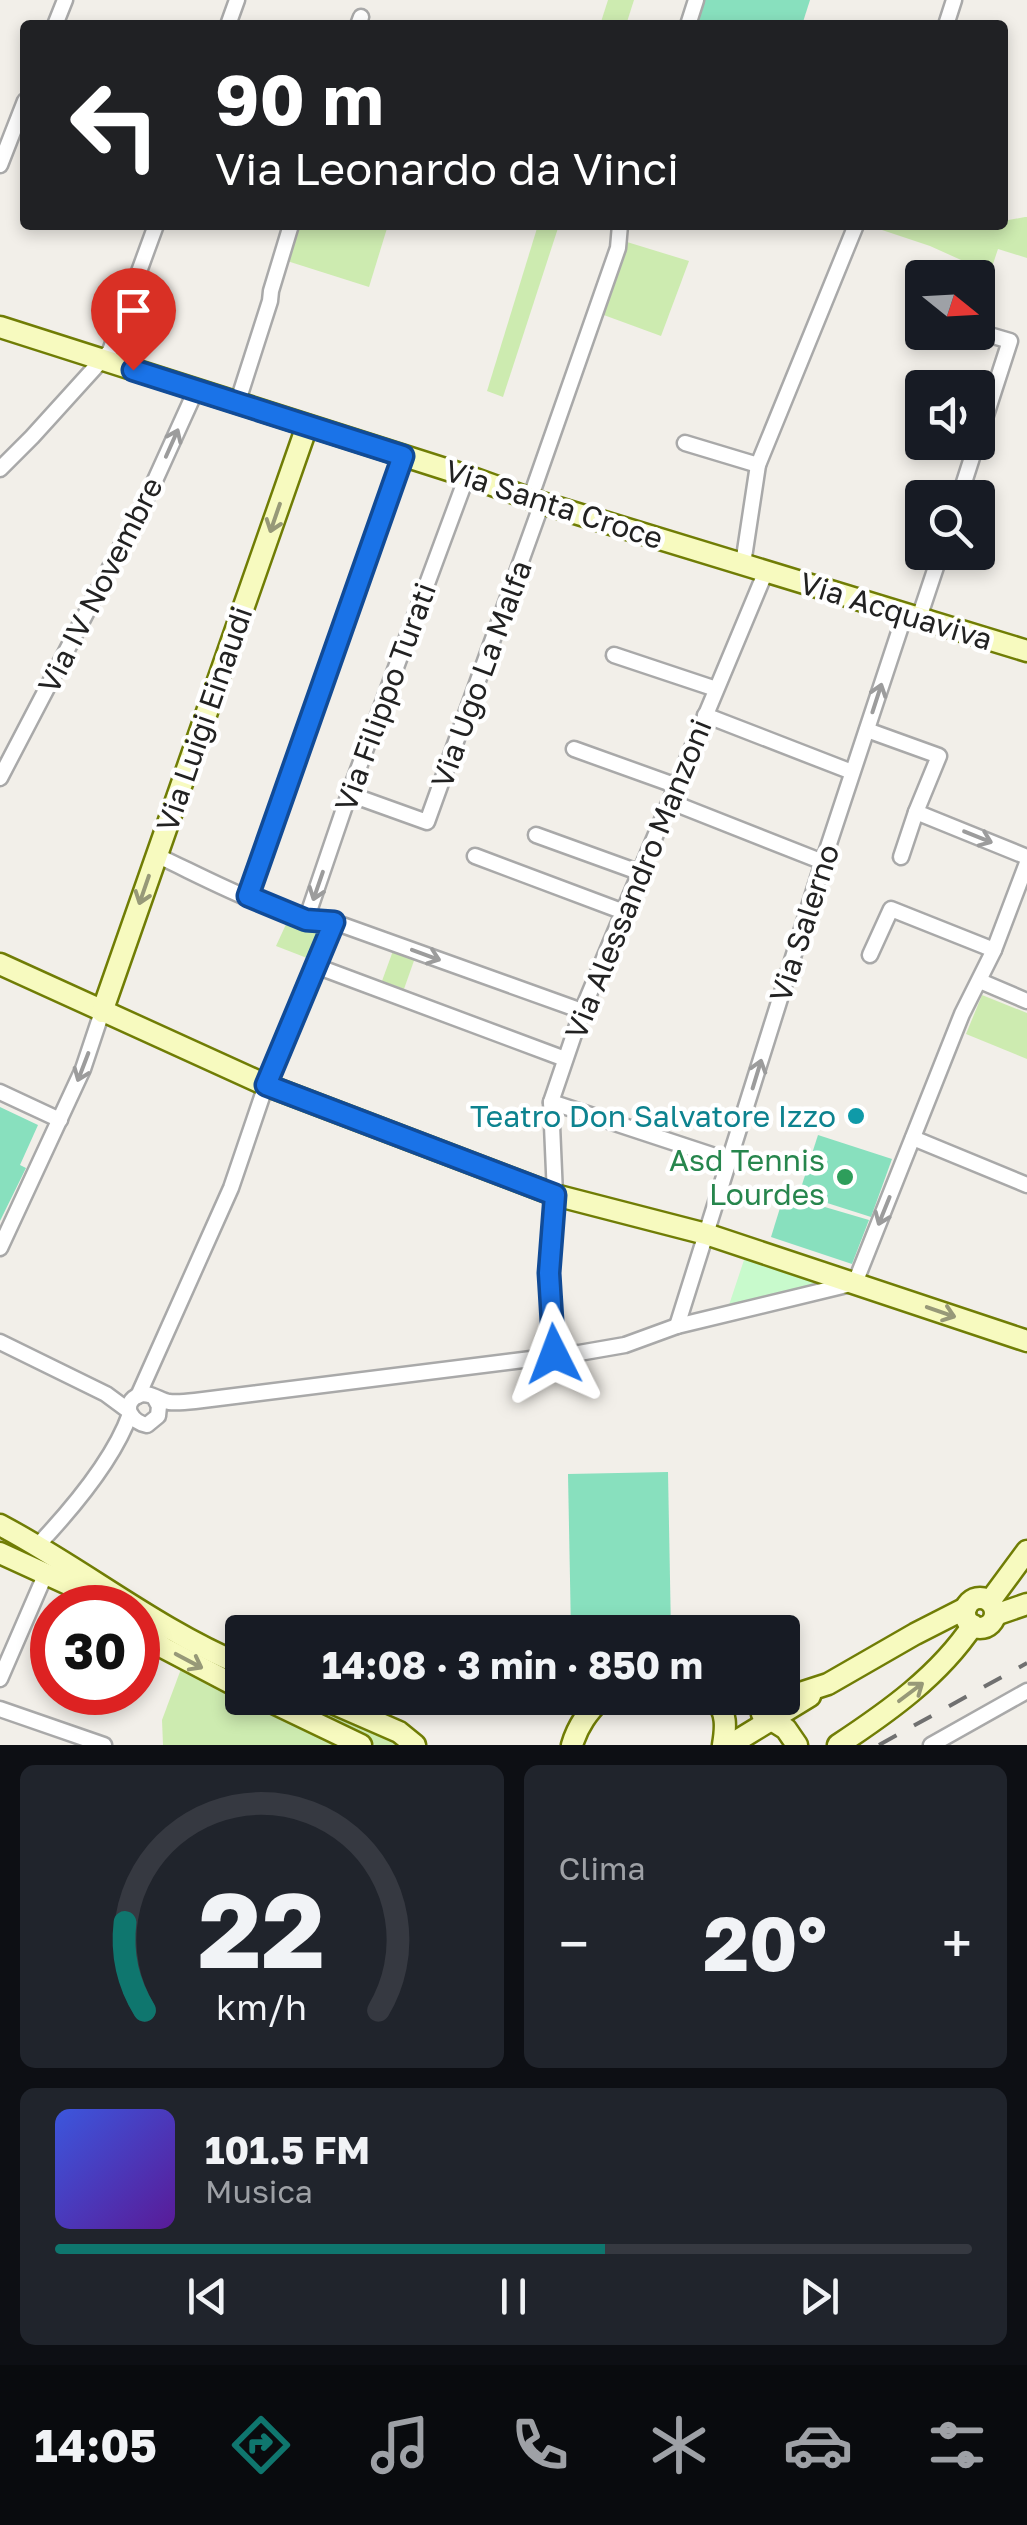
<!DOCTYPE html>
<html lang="it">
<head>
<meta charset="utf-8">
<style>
	:root { --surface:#171b24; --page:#20242c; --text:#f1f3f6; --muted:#9ea1a6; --line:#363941; --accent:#0f766e }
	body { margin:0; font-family:"Golos Text",sans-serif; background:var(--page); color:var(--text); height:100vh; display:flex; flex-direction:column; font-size:38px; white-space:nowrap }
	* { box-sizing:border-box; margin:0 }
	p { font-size:32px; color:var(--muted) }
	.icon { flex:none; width:55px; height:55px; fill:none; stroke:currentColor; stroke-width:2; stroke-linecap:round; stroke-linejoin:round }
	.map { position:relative; height:1745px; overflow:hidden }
	.drawer { display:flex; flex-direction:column; gap:20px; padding:20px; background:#0d0f14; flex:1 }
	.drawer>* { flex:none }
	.guide { position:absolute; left:20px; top:20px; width:988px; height:210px; border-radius:10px; box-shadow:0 5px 15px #0003; background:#202124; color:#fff; overflow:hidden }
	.needle { width:65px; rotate:108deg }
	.fabs { position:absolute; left:905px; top:260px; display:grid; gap:20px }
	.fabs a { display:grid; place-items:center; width:90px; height:90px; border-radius:10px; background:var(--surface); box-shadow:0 5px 15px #0003; font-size:50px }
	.speed { position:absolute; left:30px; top:1585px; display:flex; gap:20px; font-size:50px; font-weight:700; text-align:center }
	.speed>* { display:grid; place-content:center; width:130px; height:130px; border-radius:50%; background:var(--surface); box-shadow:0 5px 15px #0003; line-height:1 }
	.speed .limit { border:15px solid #d22; background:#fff; color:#111 }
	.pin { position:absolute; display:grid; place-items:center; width:85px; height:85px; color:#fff; margin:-102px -42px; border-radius:50% 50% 50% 0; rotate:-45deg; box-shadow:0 0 10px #0007 }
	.pin .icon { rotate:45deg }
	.me { position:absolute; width:110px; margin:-55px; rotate:357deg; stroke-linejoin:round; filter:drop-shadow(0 0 8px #0008) }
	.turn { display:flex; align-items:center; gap:35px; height:210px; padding:0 30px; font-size:45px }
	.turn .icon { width:130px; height:130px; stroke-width:2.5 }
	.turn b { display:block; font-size:70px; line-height:85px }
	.big { font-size:75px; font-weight:700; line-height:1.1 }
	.drawer .tile { flex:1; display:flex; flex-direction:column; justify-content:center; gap:15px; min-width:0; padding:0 35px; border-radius:15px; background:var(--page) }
	.drawer .dial { align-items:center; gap:0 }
	.dial svg { height:260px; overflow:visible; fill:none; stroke:var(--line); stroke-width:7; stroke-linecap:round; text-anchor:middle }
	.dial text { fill:var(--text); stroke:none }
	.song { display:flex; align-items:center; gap:30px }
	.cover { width:120px; height:120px; border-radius:15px; background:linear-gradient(135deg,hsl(230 70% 55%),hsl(270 70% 35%)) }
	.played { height:10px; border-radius:5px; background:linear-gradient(90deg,var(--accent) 60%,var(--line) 60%) }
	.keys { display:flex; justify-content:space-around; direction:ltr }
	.heat { display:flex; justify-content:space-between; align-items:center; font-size:55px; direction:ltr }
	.drawer .tiles { flex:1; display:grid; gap:20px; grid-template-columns:1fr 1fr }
	.tile:last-child { grid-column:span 2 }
	.trip { position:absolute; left:225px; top:1615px; width:575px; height:100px; border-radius:10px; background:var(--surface); box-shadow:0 5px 15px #0003; font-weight:700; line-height:100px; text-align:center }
	.dock { display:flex; height:160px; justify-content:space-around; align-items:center; background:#090b0e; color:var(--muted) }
	.dock .icon { width:70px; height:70px }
	.dock .selected { color:var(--accent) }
	.dock b { font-size:45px; color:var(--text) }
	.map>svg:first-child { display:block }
	.grass { fill:#cdebb0 }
	.park { fill:#c8facc }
	.pitch { fill:#88e0be }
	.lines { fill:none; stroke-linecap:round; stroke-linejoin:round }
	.street-casing { stroke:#a9a9a9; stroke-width:19 }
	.secondary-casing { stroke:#707d05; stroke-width:25 }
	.street { stroke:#fff; stroke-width:14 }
	.secondary { stroke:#f7fabf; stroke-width:20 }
	.rail { stroke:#707070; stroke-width:4; stroke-dasharray:20 20; stroke-linecap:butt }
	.oneway { stroke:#9c9c9c }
	.oneway2 { stroke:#979978 }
	.route-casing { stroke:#114b97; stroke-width:25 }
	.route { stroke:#1a73e8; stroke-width:18 }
	.culture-dot { fill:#0f9aa8; stroke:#fff; stroke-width:4 }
	.leisure-dot { fill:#2e9e5b; stroke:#fff; stroke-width:4 }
	.labels { text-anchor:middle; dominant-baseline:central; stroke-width:9; stroke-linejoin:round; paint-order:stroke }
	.street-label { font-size:30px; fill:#222; stroke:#fff }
	.culture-label { font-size:30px; fill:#0d838f; stroke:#fff; text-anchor:end }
	.leisure-label { font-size:30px; fill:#27864d; stroke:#fff; text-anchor:end }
</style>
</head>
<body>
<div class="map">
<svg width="1027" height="1745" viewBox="0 0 1027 1745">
	<rect width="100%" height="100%" fill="#f2efe9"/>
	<g class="grass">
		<polygon points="608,0 634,0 626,25 600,25"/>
		<polygon points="1025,217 1027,217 1027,258 998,249 990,273 930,246 867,225 1002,225 1003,221"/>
		<polygon points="295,225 388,225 369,287 284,260"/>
		<polygon points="538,225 559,225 503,397 487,391"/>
		<polygon points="627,242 689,261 661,336 601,314"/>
		<polygon points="288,920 318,932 307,958 276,946"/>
		<polygon points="394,948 416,955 404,989 382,981"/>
		<polygon points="982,995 1027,1013 1027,1059 966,1034"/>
		<polygon points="181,1669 190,1672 340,1745 163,1745 162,1720"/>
		<path d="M282,1698C326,1697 368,1725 405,1745H375Z"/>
	</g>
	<polygon class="park" points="746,1254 816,1281 812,1287 728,1308"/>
	<g class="pitch">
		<polygon points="704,0 810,0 802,25 696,25"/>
		<polygon points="0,1107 38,1125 20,1165 26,1168 0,1221"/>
		<polygon points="818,1135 892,1159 871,1217 799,1194"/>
		<polygon points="784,1195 869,1220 852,1264 771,1237"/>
		<polygon points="668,1472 671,1632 571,1632 568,1474"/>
	</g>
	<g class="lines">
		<defs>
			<g id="street">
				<polyline points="55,25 65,0"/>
				<polyline points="228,25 237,0"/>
				<polyline points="358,25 361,17"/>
				<polyline points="688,25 696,0"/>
				<polyline points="946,25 954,0"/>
				<polyline points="0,165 25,101"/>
				<polyline points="237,404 270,301 271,291 291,225"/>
				<polyline points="978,440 1010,341 993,336"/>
				<polyline points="685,443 758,465"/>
				<polyline points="0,469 32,437 110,351 156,225"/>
				<polyline points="959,498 977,442"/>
				<polyline points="530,499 618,248 620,225"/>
				<polyline points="743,564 758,465 856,225"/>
				<polyline points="919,618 941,552"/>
				<polyline points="614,655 716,689"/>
				<polyline points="705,715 852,772"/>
				<polyline points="867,730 939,756 916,812 1027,857"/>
				<polyline points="574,749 677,786"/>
				<polyline points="0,778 152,487 196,390"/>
				<polyline points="349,794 427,822 542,503"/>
				<polyline points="671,802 823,862"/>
				<polyline points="536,835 641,873"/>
				<path d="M156,855C210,880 274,917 334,922L582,1011"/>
				<polyline points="475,856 624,912"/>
				<polyline points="901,857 916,812"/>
				<polyline points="248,897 403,456"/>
				<polyline points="306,920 349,794 467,476"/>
				<polyline points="870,955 891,909 994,950"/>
				<polyline points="316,966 565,1059"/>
				<polyline points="980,981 1027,1001"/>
				<polyline points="0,1092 60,1120"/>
				<polyline points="551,1102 730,1161"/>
				<polyline points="913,1138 1027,1185"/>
				<polyline points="0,1248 83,1069 102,1012"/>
				<polyline points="677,1326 823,862 905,614"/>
				<polyline points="0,1342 106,1394 129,1411"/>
				<polyline points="554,1354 549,1273 555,1195 551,1102 582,1011 766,571"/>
				<polyline points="138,1396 231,1188 266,1085 334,922"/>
				<path d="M154,1397L159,1406L158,1416L147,1425C133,1423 120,1406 137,1396C147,1390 159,1400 169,1402C177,1403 186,1402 195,1401L579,1353L625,1345L677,1326L855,1283L962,1014L994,950L1027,863"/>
				<path d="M38,1545C70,1511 114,1459 130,1414"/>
				<polyline points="0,1679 46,1573"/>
				<polyline points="0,1709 104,1745"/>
				<polyline points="931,1745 1027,1691"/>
			</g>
			<g id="secondary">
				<polyline points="0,327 467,476 542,503 1027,651"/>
				<polyline points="0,964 266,1085 555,1195 706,1234 1027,1341"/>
				<polyline points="102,1012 307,426"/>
				<path d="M0,1525C83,1569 156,1629 242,1665"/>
				<polyline points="0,1553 72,1586 105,1608"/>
				<circle cx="980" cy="1613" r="15"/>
				<polyline points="990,1601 1027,1551"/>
				<polyline points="995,1615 1027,1604"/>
				<polyline points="138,1630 164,1648 242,1689"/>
				<polyline points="263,1698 361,1745"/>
				<polyline points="321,1698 399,1732 415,1745"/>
				<path d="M715,1698C727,1713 726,1727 723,1745"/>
				<polyline points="744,1698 788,1697 828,1684 915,1634 966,1608"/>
				<polyline points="762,1714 786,1729 797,1745"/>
				<path d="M572,1745C578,1725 588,1712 602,1698"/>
				<polyline points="730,1745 810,1696"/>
				<path d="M838,1745C888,1712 939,1676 973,1625"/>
			</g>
		</defs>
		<use href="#street" class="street-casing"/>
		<use href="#secondary" class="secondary-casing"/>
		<use href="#street" class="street"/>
		<use href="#secondary" class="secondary"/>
		<polyline class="rail" points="879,1745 1027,1663"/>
	</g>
	<defs><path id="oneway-shaft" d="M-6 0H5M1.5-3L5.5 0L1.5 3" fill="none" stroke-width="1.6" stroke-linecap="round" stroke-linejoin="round" transform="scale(2.5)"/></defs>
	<g class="oneway">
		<use href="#oneway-shaft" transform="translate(172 443) rotate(-66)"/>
		<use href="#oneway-shaft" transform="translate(877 698) rotate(-72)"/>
		<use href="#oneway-shaft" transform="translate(978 837) rotate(22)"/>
		<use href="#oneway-shaft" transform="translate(318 886) rotate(109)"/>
		<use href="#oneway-shaft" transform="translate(426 955) rotate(20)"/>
		<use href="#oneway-shaft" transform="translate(83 1067) rotate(111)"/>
		<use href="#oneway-shaft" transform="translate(757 1074) rotate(-73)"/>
		<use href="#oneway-shaft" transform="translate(884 1211) rotate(112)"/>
	</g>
	<g class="oneway2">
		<use href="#oneway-shaft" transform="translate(275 518) rotate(109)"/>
		<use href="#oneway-shaft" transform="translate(144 890) rotate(109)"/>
		<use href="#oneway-shaft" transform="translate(941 1312) rotate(19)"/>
		<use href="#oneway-shaft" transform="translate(189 1661) rotate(28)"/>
		<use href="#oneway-shaft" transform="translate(911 1692) rotate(-37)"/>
	</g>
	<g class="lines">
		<defs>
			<polyline id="route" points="133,370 403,456 248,896 306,920 334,922 266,1085 555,1195 549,1273 554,1354"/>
		</defs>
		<use href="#route" class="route-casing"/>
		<use href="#route" class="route"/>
	</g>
	<circle class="culture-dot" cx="856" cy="1116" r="10"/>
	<circle class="leisure-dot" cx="845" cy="1177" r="10"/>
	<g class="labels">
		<g class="street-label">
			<text transform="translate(554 504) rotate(18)">Via Santa Croce</text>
			<text transform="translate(100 585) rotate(-63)">Via IV Novembre</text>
			<text transform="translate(896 611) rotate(17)">Via Acquaviva</text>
			<text transform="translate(481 674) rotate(-70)">Via Ugo La Malfa</text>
			<text transform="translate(385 697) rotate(-70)">Via Filippo Turati</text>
			<text transform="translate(204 719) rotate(-71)">Via Luigi Einaudi</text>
			<text transform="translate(638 879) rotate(-68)">Via Alessandro Manzoni</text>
			<text transform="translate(804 923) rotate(-72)">Via Salerno</text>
		</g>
		<g class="culture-label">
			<text x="836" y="1116">Teatro Don Salvatore Izzo</text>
		</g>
		<g class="leisure-label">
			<text x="825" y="1160">Asd Tennis<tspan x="825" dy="34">Lourdes</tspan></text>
		</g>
	</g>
</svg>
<div class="fabs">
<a><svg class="needle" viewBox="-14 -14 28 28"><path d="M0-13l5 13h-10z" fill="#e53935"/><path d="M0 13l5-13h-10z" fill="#9ea1a6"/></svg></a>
<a><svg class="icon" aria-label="sound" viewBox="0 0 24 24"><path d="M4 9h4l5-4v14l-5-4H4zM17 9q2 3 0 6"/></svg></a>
<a><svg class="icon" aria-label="search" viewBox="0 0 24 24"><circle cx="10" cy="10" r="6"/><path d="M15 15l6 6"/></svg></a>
</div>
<div class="speed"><div class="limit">30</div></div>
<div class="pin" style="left:133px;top:370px;background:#d93025"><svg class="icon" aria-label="arrive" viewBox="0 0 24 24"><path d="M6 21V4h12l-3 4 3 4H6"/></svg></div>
<svg class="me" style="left:554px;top:1354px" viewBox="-20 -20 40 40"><path d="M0-17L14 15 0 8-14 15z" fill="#1a73e8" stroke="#fff" stroke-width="4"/></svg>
<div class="trip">14:08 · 3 min · 850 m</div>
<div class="guide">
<div class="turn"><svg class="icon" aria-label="left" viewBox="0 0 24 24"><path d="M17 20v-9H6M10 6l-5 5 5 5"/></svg><div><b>90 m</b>Via Leonardo da Vinci</div></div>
</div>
</div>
<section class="drawer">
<div class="tiles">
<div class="tile dial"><svg viewBox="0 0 100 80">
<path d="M14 69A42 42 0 1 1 86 69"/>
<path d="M14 69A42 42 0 0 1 8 42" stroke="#0f766e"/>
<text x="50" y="56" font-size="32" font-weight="700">22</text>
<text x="50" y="72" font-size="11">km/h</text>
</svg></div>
<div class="tile"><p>Clima</p>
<div class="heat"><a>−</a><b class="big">20°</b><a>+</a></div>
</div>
<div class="tile">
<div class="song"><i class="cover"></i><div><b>101.5 FM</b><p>Musica</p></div></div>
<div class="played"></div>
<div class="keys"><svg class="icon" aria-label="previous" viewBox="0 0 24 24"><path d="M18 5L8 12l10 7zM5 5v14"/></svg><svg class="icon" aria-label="pause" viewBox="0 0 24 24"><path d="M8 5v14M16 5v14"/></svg><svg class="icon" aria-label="next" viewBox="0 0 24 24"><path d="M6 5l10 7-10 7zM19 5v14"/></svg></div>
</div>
</div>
</section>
<nav class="dock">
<b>14:05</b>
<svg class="icon selected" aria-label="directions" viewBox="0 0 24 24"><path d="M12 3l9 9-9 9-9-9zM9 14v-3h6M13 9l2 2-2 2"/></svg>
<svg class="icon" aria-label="music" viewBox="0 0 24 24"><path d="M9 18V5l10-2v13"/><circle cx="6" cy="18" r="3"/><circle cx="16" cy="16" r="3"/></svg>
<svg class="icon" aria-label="phone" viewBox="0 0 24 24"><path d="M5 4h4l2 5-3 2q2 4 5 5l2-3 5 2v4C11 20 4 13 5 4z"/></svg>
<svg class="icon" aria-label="climate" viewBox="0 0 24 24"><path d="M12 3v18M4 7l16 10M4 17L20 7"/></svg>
<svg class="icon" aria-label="car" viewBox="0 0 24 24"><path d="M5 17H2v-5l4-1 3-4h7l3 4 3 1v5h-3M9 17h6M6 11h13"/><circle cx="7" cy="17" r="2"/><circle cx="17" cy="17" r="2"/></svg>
<svg class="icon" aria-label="filters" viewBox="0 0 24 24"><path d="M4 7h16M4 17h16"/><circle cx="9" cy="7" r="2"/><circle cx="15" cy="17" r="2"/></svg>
</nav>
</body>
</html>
